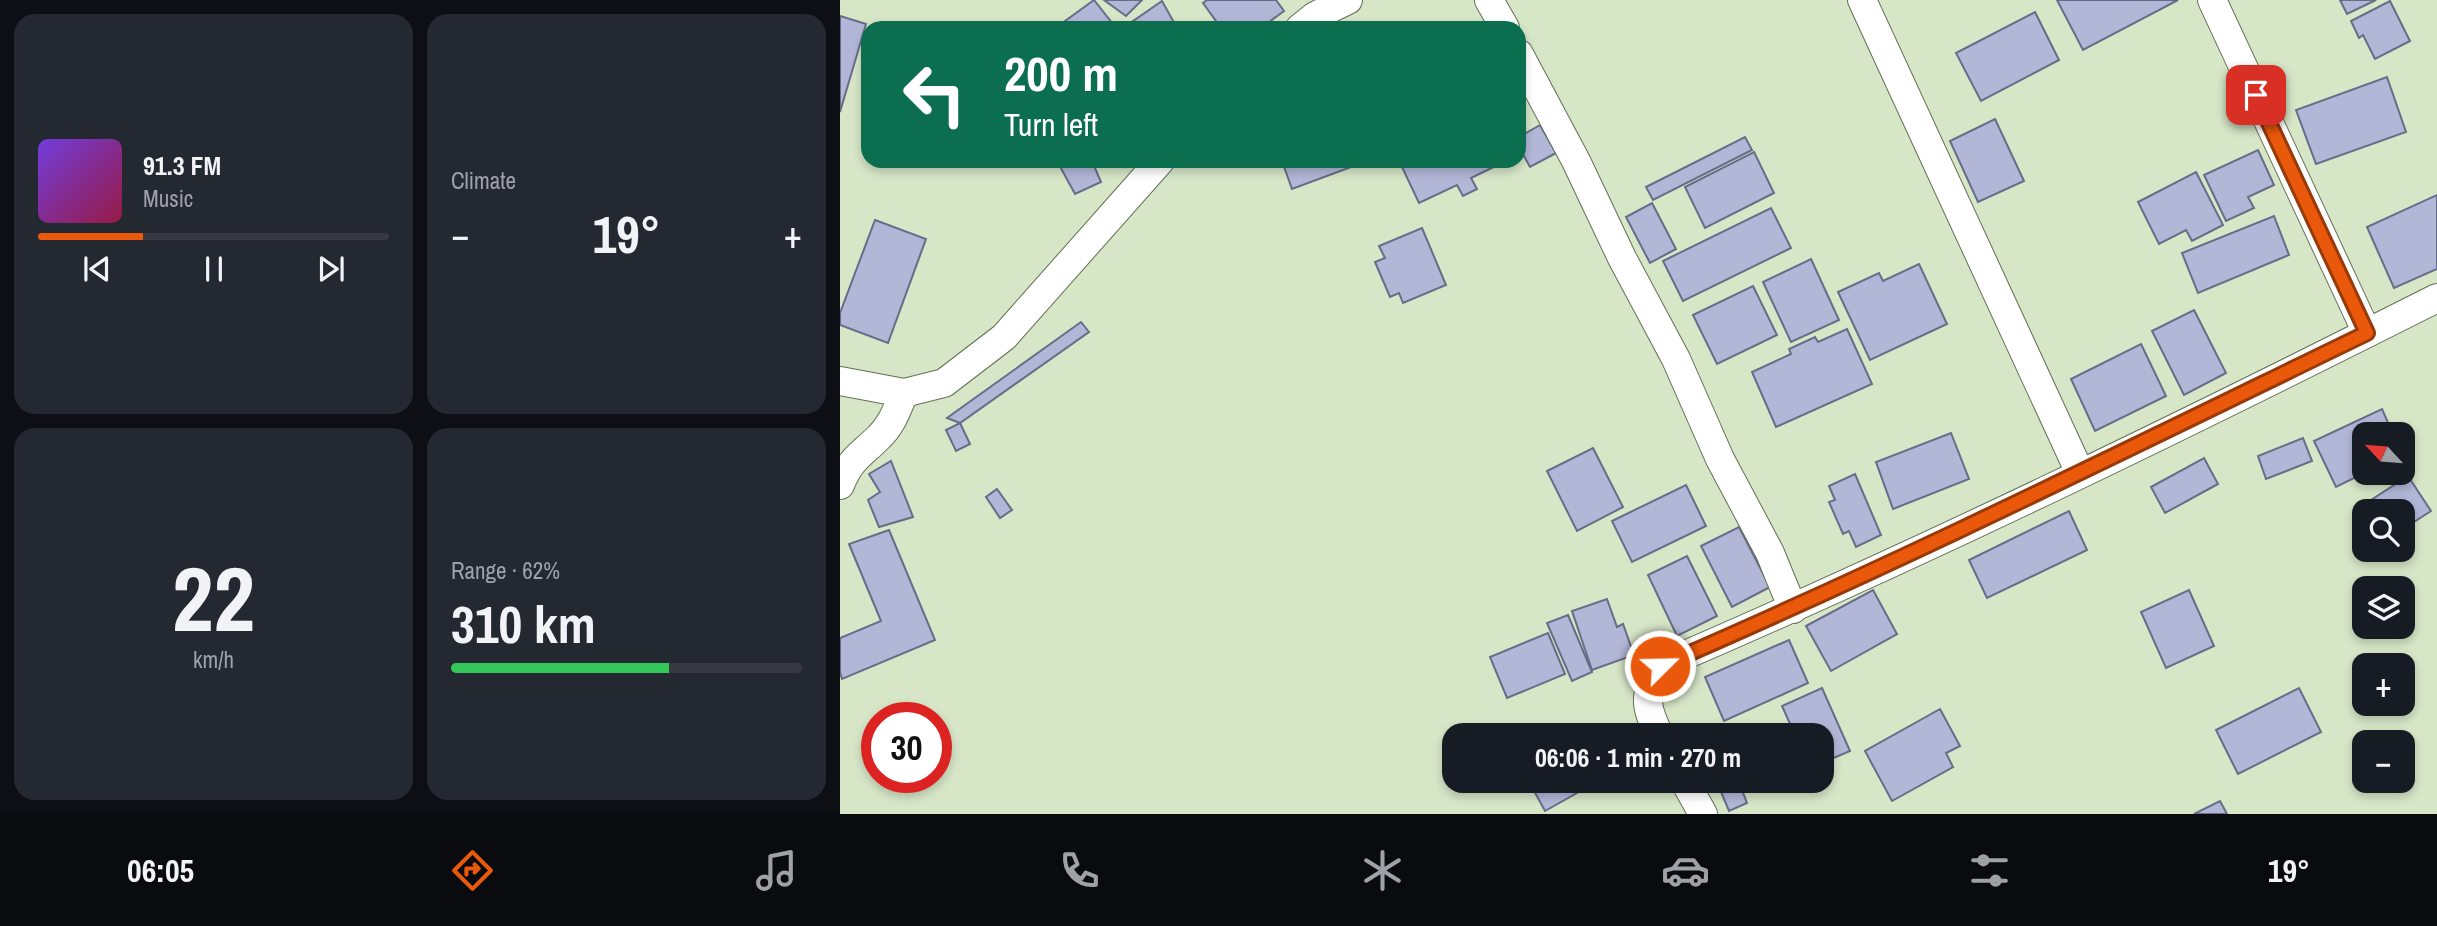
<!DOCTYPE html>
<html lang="en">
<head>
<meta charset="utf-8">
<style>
	:root { --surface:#171b24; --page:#242831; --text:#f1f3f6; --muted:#9ea1a6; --line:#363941; --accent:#ea580c }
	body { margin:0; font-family:"Archivo Narrow",sans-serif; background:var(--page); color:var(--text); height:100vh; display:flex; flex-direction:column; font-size:26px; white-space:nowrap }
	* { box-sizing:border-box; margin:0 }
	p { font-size:23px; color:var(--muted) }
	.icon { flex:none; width:38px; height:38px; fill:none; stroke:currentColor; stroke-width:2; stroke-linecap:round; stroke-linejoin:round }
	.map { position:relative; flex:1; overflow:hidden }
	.panel { display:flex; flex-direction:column; gap:14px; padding:14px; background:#0d0f14; width:840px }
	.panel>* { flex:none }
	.top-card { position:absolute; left:21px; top:21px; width:665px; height:147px; border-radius:21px; box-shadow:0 4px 10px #0003; background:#0b6e4f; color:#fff; overflow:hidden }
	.needle { width:46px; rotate:296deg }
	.fabs { position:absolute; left:1512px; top:422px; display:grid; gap:14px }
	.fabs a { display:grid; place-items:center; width:63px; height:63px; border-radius:14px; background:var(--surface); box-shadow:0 4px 10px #0003; font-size:35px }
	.speed { position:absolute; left:21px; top:702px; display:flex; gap:14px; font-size:35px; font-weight:700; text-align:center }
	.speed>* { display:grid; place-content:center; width:91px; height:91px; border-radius:50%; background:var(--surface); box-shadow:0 4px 10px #0003; line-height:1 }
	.speed .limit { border:10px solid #d22; background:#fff; color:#111 }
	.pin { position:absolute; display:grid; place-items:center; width:60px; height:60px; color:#fff; margin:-30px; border-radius:14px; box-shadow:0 4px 10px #0006 }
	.me { position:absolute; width:77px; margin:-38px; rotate:67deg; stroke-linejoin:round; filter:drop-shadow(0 0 5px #0008) }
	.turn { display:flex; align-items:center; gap:24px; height:147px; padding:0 28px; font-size:32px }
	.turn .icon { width:91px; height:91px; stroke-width:2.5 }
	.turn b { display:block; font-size:49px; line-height:60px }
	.big { font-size:52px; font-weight:700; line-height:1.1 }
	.panel .tile { flex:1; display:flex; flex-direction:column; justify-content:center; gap:10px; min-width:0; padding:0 24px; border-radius:21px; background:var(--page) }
	.panel .dial { align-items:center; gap:0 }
	.dial b { font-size:91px; line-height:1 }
	.song { display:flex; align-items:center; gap:21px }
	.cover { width:84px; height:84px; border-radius:10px; background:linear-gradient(135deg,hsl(260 70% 55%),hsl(340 70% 35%)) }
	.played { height:7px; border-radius:4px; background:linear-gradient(90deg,var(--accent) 30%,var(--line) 30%) }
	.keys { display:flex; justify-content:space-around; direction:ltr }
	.heat { display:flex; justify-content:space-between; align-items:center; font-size:38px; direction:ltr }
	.charge { height:10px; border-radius:5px; background:linear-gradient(90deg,#34c759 62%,var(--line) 0) }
	.panel .tiles { flex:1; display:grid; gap:14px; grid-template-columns:repeat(2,1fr) }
	.trip { position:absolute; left:602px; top:723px; width:392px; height:70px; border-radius:21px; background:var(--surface); box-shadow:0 4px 10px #0003; font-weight:700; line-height:70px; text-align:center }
	.tab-bar { display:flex; height:112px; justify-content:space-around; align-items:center; background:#090b0e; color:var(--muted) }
	.tab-bar .icon { width:49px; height:49px }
	.tab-bar .on { color:var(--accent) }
	.tab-bar b { font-size:32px; color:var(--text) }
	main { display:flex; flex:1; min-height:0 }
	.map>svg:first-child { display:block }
	.building { fill:#b2b7d7; stroke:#676c88; stroke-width:2 }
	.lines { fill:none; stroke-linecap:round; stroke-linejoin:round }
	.minor-casing { stroke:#627054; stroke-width:30 }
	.minor { stroke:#fff; stroke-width:28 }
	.route-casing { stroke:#983908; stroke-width:18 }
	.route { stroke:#ea580c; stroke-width:12 }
</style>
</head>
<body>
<main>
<section class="panel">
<div class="tiles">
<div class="tile">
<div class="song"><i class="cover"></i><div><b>91.3 FM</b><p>Music</p></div></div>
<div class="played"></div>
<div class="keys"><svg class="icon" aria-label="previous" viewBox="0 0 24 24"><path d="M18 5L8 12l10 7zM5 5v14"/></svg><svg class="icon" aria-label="pause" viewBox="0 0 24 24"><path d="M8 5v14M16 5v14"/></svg><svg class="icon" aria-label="next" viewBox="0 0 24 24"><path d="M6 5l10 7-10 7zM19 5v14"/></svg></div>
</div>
<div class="tile"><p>Climate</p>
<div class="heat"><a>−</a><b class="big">19°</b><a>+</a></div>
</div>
<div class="tile dial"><b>22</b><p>km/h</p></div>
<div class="tile"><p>Range · 62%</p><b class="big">310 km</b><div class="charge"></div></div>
</div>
</section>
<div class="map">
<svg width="1597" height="814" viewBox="0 0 1597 814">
	<rect width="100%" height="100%" fill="#d6e6c7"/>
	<g class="building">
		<polygon points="254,0 276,28 224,28 221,24"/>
		<polygon points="264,0 302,0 286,16"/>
		<polygon points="367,0 436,0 444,11 421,28 381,28 363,3"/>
		<polygon points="1217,0 1338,0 1243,50"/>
		<polygon points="1500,0 1536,0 1507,14"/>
		<polygon points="322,1 336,26 334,28 283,28"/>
		<polygon points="1550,1 1570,41 1535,59 1523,35 1519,38 1511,21"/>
		<polygon points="1195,12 1219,60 1141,101 1116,53"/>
		<polygon points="0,16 26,24 0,112"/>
		<polygon points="1547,77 1566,132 1476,164 1456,110"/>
		<polygon points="1155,119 1184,181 1138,202 1110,141"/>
		<polygon points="700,125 716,153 690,167 679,147 679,137"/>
		<polygon points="905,137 912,150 813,200 806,187"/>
		<polygon points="1418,150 1434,185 1408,197 1414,208 1386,221 1364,175"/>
		<polygon points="914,152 934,193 865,228 845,187"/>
		<polygon points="217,161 252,161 261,182 235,194"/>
		<polygon points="442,161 521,161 522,163 452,189"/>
		<polygon points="575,161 666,161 631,178 637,189 623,196 617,185 579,203 562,167"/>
		<polygon points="1356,172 1383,225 1352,241 1346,230 1319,244 1298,202"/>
		<polygon points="1597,195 1597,269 1554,288 1527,227"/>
		<polygon points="812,203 836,249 810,263 786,217"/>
		<polygon points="931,208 951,248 843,301 823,261"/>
		<polygon points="1434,216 1449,255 1358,293 1342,253"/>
		<polygon points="35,220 86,239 48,343 0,325 0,313"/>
		<polygon points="582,228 606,285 563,303 559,293 550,297 535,262 545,258 539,246"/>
		<polygon points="971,259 999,320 951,342 923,282"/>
		<polygon points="1079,264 1107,324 1030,360 998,292 1039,273 1043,281"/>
		<polygon points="913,286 937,335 877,364 853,315"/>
		<polygon points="1354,310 1386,373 1344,395 1312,331"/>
		<polygon points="241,322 249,332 120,423 107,418"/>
		<polygon points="1007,329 1032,384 936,427 912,372 951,354 949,349 975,337 978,342"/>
		<polygon points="1301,344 1326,396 1255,431 1231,379"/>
		<polygon points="1542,409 1553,434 1524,434 1524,472 1526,472 1496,487 1474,441"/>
		<polygon points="120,423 130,444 116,451 106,430"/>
		<polygon points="1111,433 1129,479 1053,509 1036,462"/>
		<polygon points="1463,438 1472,461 1426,479 1418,456"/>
		<polygon points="753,448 783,507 737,531 707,471"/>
		<polygon points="1364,458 1378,484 1325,513 1311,487"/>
		<polygon points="51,461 73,517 39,527 28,500 40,492 29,474"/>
		<polygon points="1015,474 1041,535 1016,547 1009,531 1003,534 989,502 995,500 989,486"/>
		<polygon points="1568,476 1591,511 1563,529 1563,511 1534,511 1528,502"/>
		<polygon points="846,485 866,526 792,562 772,521"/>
		<polygon points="157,489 172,510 160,518 146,497"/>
		<polygon points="1229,511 1247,550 1147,598 1129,560"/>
		<polygon points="899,527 930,587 892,607 861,546"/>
		<polygon points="49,530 95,640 2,679 0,672 0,638 41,621 9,544"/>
		<polygon points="847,556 877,616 837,636 808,575"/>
		<polygon points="1033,590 1057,634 991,671 966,626"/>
		<polygon points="1349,590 1374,646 1326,668 1301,612"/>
		<polygon points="767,599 777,627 783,624 794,655 752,670 732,611"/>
		<polygon points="728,615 752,672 732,681 707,623"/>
		<polygon points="708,633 725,674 667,698 650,657"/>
		<polygon points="949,640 968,683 884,721 865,677"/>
		<polygon points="982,688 1010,751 982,763 982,735 955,735 942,706"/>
		<polygon points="1459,688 1481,732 1398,774 1376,730"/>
		<polygon points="1100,709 1120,746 1106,753 1113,767 1052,801 1025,751"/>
		<polygon points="688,780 760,780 705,811"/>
		<polygon points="876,780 898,780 907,803 889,811"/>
		<polygon points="1380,801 1387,814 1354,814"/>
	</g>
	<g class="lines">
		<defs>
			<g id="minor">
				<polyline points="649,0 665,28"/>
				<polyline points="1022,0 1240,473"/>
				<polyline points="1372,0 1527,333"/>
				<polyline points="460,28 475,16 508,0"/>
				<polyline points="679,54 736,161 782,258 836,359 880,459 930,553 953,609"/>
				<polyline points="0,381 64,393 104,383 164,337 320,161"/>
				<path d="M0,485C10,459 21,455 39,437C52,425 57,409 64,393"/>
				<path d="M819,735C805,705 803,696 820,666C1083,553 1341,427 1597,298"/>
				<polyline points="844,780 863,814"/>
			</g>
		</defs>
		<use href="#minor" class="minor-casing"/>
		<use href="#minor" class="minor"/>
	</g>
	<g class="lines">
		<defs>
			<path id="route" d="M820,666C1059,563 1292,447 1527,333L1416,95"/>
		</defs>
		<use href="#route" class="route-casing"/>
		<use href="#route" class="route"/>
	</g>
</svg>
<div class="fabs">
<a><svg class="needle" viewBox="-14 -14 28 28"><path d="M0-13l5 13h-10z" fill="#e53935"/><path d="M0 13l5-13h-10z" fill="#9ea1a6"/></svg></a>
<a><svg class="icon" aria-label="search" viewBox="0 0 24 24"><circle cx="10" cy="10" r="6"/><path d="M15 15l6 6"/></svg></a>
<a><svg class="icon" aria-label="layers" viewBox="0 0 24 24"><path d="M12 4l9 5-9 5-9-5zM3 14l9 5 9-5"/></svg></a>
<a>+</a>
<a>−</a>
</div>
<div class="speed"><div class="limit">30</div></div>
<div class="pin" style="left:1416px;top:95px;background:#d93025"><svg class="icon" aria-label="arrive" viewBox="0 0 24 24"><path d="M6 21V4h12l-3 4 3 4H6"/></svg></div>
<svg class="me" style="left:820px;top:666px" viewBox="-20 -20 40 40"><circle r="17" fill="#ea580c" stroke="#fff" stroke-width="3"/><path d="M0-11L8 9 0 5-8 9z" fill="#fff"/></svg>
<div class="trip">06:06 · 1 min · 270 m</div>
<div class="top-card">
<div class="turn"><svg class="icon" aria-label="left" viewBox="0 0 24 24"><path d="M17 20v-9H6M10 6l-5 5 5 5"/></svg><div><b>200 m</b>Turn left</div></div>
</div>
</div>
</main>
<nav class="tab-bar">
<b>06:05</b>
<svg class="icon on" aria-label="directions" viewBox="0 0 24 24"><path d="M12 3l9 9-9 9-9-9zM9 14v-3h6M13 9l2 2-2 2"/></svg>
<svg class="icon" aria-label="music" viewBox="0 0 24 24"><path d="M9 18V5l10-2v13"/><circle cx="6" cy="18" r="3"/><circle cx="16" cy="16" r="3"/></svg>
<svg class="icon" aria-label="phone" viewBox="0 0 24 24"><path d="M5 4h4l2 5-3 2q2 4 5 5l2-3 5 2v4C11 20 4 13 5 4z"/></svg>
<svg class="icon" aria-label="climate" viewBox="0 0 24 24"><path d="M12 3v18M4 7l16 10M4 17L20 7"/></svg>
<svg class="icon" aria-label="car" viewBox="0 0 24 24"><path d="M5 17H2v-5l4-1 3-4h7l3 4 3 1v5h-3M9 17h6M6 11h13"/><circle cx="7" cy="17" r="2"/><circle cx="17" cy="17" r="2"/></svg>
<svg class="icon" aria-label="filters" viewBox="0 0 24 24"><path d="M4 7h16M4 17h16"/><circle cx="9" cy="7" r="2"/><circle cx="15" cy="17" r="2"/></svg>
<b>19°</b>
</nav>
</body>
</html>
